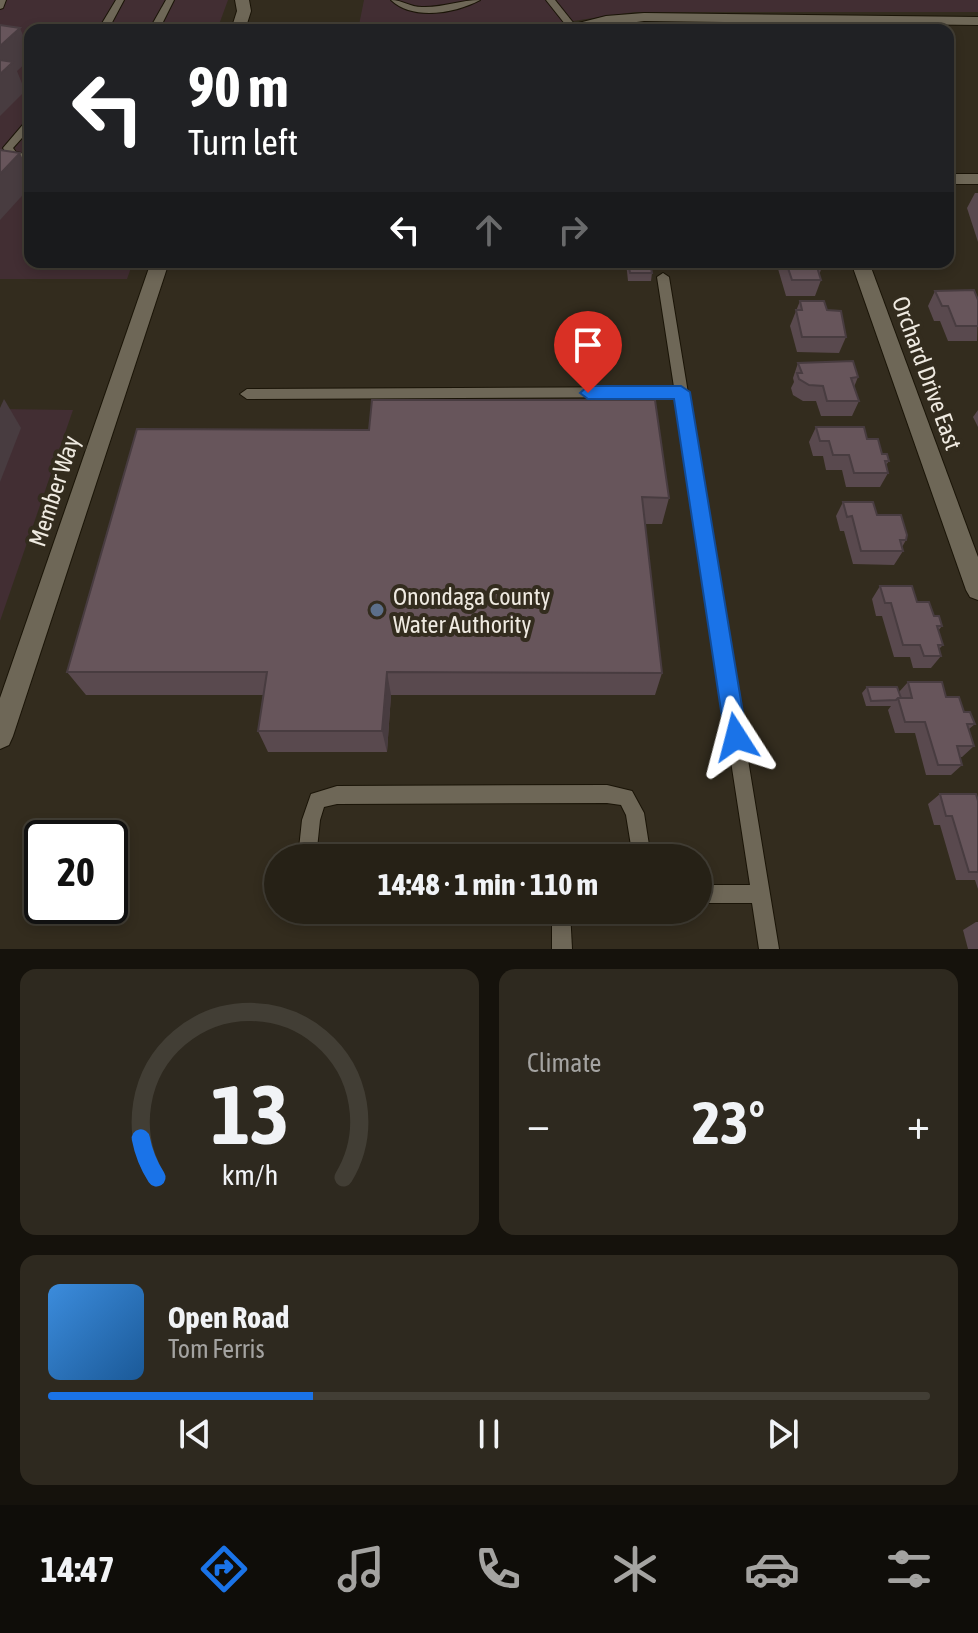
<!DOCTYPE html>
<html lang="en">
<head>
<meta charset="utf-8">
<style>
	:root { --surface:#262116; --page:#2e291f; --text:#f1f3f6; --muted:#a4a3a1; --line:#423e35; --accent:#1a73e8 }
	body { margin:0; font-family:"Asap Condensed",sans-serif; background:var(--page); color:var(--text); height:100vh; display:flex; flex-direction:column; font-size:30px; white-space:nowrap }
	* { box-sizing:border-box; margin:0 }
	p { font-size:26px; color:var(--muted) }
	.icon { flex:none; width:44px; height:44px; fill:none; stroke:currentColor; stroke-width:2; stroke-linecap:round; stroke-linejoin:round }
	.map { position:relative; height:949px; overflow:hidden }
	.side { display:flex; flex-direction:column; gap:20px; padding:20px; background:#15120c; flex:1 }
	.side>* { flex:none }
	.guide { position:absolute; left:24px; top:24px; width:930px; height:244px; border-radius:16px; box-shadow:0 4px 12px #0003,0 0 0 2px var(--line); background:#202124; color:#fff; overflow:hidden }
	.speed { position:absolute; left:24px; top:820px; display:flex; gap:16px; font-size:40px; font-weight:700; text-align:center }
	.speed>* { display:grid; place-content:center; width:104px; height:104px; border-radius:50%; background:var(--surface); box-shadow:0 4px 12px #0003,0 0 0 2px var(--line); line-height:1 }
	.speed .limit { border:4px solid #111; border-radius:12px; background:#fff; color:#111 }
	.pin { position:absolute; display:grid; place-items:center; width:68px; height:68px; color:#fff; margin:-82px -34px; border-radius:50% 50% 50% 0; rotate:-45deg; box-shadow:0 0 8px #0007 }
	.pin .icon { rotate:45deg }
	.me { position:absolute; width:88px; margin:-44px; rotate:351deg; stroke-linejoin:round; filter:drop-shadow(0 0 6px #0008) }
	.turn { display:flex; align-items:center; gap:28px; height:168px; padding:0 32px; font-size:36px }
	.turn .icon { width:104px; height:104px; stroke-width:2.5 }
	.turn b { display:block; font-size:56px; line-height:68px }
	.lanes { display:flex; align-items:center; height:76px; padding:0 32px; background:#0003; justify-content:center; gap:40px; direction:ltr }
	.lanes .off { opacity:.35 }
	.big { font-size:60px; font-weight:700; line-height:1.1 }
	.side .widget { flex:1; display:flex; flex-direction:column; justify-content:center; gap:12px; min-width:0; padding:0 28px; border-radius:16px; background:var(--page) }
	.side .dial { align-items:center; gap:0 }
	.dial svg { height:208px; overflow:visible; fill:none; stroke:var(--line); stroke-width:7; stroke-linecap:round; text-anchor:middle }
	.dial text { fill:var(--text); stroke:none }
	.song { display:flex; align-items:center; gap:24px }
	.cover { width:96px; height:96px; border-radius:12px; background:linear-gradient(135deg,hsl(210 70% 55%),hsl(210 70% 35%)) }
	.played { height:8px; border-radius:4px; background:linear-gradient(90deg,var(--accent) 30%,var(--line) 30%) }
	.keys { display:flex; justify-content:space-around; direction:ltr }
	.heat { display:flex; justify-content:space-between; align-items:center; font-size:44px; direction:ltr }
	.side .tiles { flex:1; display:grid; gap:20px; grid-template-columns:1fr 1fr }
	.widget:last-child { grid-column:span 2 }
	.trip { position:absolute; left:264px; top:844px; width:448px; height:80px; border-radius:40px; background:var(--surface); box-shadow:0 4px 12px #0003,0 0 0 2px var(--line); font-weight:700; line-height:80px; text-align:center }
	.menu { display:flex; height:128px; justify-content:space-around; align-items:center; background:#0f0d09; color:var(--muted) }
	.menu .icon { width:56px; height:56px }
	.menu .current { color:var(--accent) }
	.menu b { font-size:36px; color:var(--text) }
	.map>svg:first-child { display:block }
	.commercial { fill:#422e33 }
	.lines { fill:none; stroke-linecap:round; stroke-linejoin:round }
	.service-casing { stroke:#1a1407; stroke-width:2 }
	.minor-casing { stroke:#1a1407; stroke-width:2 }
	.service { fill:#6e6757; fill-rule:evenodd }
	.minor { fill:#6e6757; fill-rule:evenodd }
	.wall { fill:#59494e }
	.shaded-wall { fill:#483c40 }
	.building { fill:#67555b; stroke:#483c40; stroke-width:2 }
	.route { fill:#1a73e8; stroke:#114b97; stroke-width:2 }
	.service-dot { fill:#5c6f8a; stroke:#332c1e; stroke-width:3 }
	.labels { text-anchor:middle; dominant-baseline:central; stroke-width:8; stroke-linejoin:round; paint-order:stroke }
	.street-label { font-size:24px; fill:#efeae1; stroke:#332c1e }
	.poi-label { font-size:24px; fill:#efeae1; stroke:#332c1e; text-anchor:start }
</style>
</head>
<body>
<div class="map">
<svg width="978" height="949" viewBox="0 0 978 949">
	<rect width="100%" height="100%" fill="#332c1e"/>
	<g class="commercial">
		<polygon points="0,0 228,0 217,30 30,30 30,262 133,262 127,279 0,279"/>
		<polygon points="364,0 978,0 978,12 635,12 511,30 358,30"/>
		<polygon points="0,409 73,410 0,621"/>
	</g>
	<g class="lines">
		<defs>
			<g id="service">
				<polygon points="0,0 6,0 3,8 0,9"/>
				<polygon points="116,0 124,0 108,30 98,30"/>
				<polygon points="166,0 174,0 159,30 149,30"/>
				<path d="M391,0C402,0 410,7 422,7C442,8 460,0 480,0C456,13 413,21 391,0Z"/>
				<polygon points="546,0 555,0 575,25 575,29 569,29"/>
				<polygon points="30,120 30,129 13,148 16,152 30,155 30,161 8,156 3,148 26,121"/>
				<polygon points="663,273 669,277 779,949 759,949 752,903 698,903 698,885 750,885 675,397 247,399 240,394 247,389 674,387 657,277"/>
				<polygon points="607,785 632,791 644,813 651,858 633,858 626,815 621,805 607,803 337,804 324,807 320,820 316,858 298,858 302,820 311,794 337,786"/>
				<polygon points="552,910 570,910 572,949 552,949"/>
			</g>
			<g id="minor">
				<polygon points="235,0 249,0 251,11 245,30 231,30 237,11"/>
				<polygon points="644,13 978,17 978,25 644,21 578,30 551,30 606,16"/>
				<rect x="948" y="174" width="30" height="10"/>
				<polygon points="151,262 169,262 13,736 9,745 0,749 0,698"/>
				<polygon points="851,262 869,262 978,557 978,600 970,597 966,590"/>
			</g>
		</defs>
		<use href="#service" class="service-casing"/>
		<use href="#minor" class="minor-casing"/>
		<use href="#service" class="service"/>
		<use href="#minor" class="minor"/>
	</g>
	<g class="wall">
		<polygon points="975,193 978,193 978,242 967,208"/>
		<polygon points="626,262 650,262 652,273 651,281 628,281"/>
		<polygon points="776,262 821,262 822,267 819,275 821,280 815,296 786,296"/>
		<polygon points="935,291 978,300 977,341 948,341 940,321 934,321 928,306"/>
		<polygon points="800,301 827,310 846,337 839,353 797,352 790,326"/>
		<polygon points="798,363 858,377 854,387 859,401 852,416 821,416 816,401 803,401 793,395 791,388 794,382 793,378"/>
		<polygon points="978,410 978,427 973,417"/>
		<polygon points="816,427 867,439 889,461 886,465 888,473 880,487 846,487 842,470 826,470 823,456 813,456 809,442"/>
		<polygon points="137,429 669,498 662,524 645,524 662,673 655,695 391,695 387,752 268,752 258,731 263,695 86,695 67,672"/>
		<polygon points="843,502 877,515 906,540 902,547 903,551 894,565 853,564 844,531 840,531 836,516"/>
		<polygon points="880,586 917,602 934,616 942,626 938,631 943,645 939,649 941,656 931,668 913,668 910,657 894,657 882,616 876,616 872,599"/>
		<polygon points="908,682 946,697 964,712 975,724 969,729 974,746 962,757 960,757 962,765 951,775 926,775 915,733 895,733 888,710 891,706 866,706 862,693 867,687 899,692"/>
		<polygon points="940,794 978,801 978,889 975,880 956,880 940,825 934,825 928,804"/>
		<polygon points="976,922 978,922 978,949 968,949 963,930"/>
	</g>
	<g class="shaded-wall">
		<polygon points="20,28 30,52 30,59 17,71 25,91 0,116 0,46"/>
		<polygon points="20,153 30,175 30,187 0,220 0,174"/>
		<polygon points="4,399 21,428 0,482 0,408"/>
		<polygon points="387,672 391,695 387,752 382,731"/>
	</g>
	<g class="building">
		<polygon points="0,25 20,28 0,46"/>
		<polygon points="0,60 13,62 0,74"/>
		<polygon points="0,150 20,153 0,174"/>
		<polygon points="628,262 650,262 652,273 630,273"/>
		<polygon points="786,262 821,262 822,267 817,267 821,280 792,280"/>
		<polygon points="974,290 978,300 978,326 956,326 948,306 942,306 935,291"/>
		<polygon points="800,301 824,301 827,310 841,311 846,337 802,337 796,310 802,310"/>
		<polygon points="853,361 858,377 851,378 859,401 827,401 823,386 809,385 799,379 797,373 802,373 798,363"/>
		<polygon points="372,400 655,400 669,498 642,497 662,673 387,672 382,731 258,731 267,672 67,672 137,429 369,430"/>
		<polygon points="816,427 864,427 867,439 878,439 882,454 887,454 889,461 885,461 888,473 854,473 849,455 833,455 829,441 820,441"/>
		<polygon points="843,502 873,502 877,515 901,515 907,535 906,540 900,540 903,551 861,551 852,516 847,517"/>
		<polygon points="880,586 912,586 917,602 929,602 934,616 939,616 942,626 937,626 943,645 938,645 941,656 924,656 920,645 903,645 891,603 885,603"/>
		<polygon points="908,682 942,682 946,697 959,697 964,712 970,712 975,724 967,724 974,746 957,746 962,765 938,765 925,722 905,722 898,698 912,698"/>
		<polygon points="867,687 897,687 901,698 898,698 896,700 871,701"/>
		<polygon points="940,794 976,794 978,801 978,872 969,872 952,816 946,816"/>
	</g>
	<polygon class="route" points="588,386 681,386 690,392 747,737 744,745 736,748 728,745 725,737 674,399 588,399 580,393"/>
	<circle class="service-dot" cx="377" cy="610" r="8"/>
	<g class="labels">
		<g class="street-label">
			<text transform="translate(927 373) rotate(70)">Orchard Drive East</text>
			<text transform="translate(54 491) rotate(-72)">Member Way</text>
		</g>
		<g class="poi-label">
			<text x="393" y="596">Onondaga County<tspan x="393" dy="28">Water Authority</tspan></text>
		</g>
	</g>
</svg>
<div class="speed"><div class="limit">20</div></div>
<div class="pin" style="left:588px;top:393px;background:#d93025"><svg class="icon" aria-label="arrive" viewBox="0 0 24 24"><path d="M6 21V4h12l-3 4 3 4H6"/></svg></div>
<svg class="me" style="left:736px;top:737px" viewBox="-20 -20 40 40"><path d="M0-17L14 15 0 8-14 15z" fill="#1a73e8" stroke="#fff" stroke-width="4"/></svg>
<div class="trip">14:48 · 1 min · 110 m</div>
<div class="guide">
<div class="turn"><svg class="icon" aria-label="left" viewBox="0 0 24 24"><path d="M17 20v-9H6M10 6l-5 5 5 5"/></svg><div><b>90 m</b>Turn left</div></div>
<div class="lanes"><svg class="icon" aria-label="left" viewBox="0 0 24 24"><path d="M17 20v-9H6M10 6l-5 5 5 5"/></svg><svg class="icon off" aria-label="ahead" viewBox="0 0 24 24"><path d="M12 20V5M6 11l6-6 6 6"/></svg><svg class="icon off" aria-label="right" viewBox="0 0 24 24"><path d="M7 20v-9h11M14 6l5 5-5 5"/></svg></div>
</div>
</div>
<section class="side">
<div class="tiles">
<div class="widget dial"><svg viewBox="0 0 100 80">
<path d="M14 69A42 42 0 1 1 86 69"/>
<path d="M14 69A42 42 0 0 1 8 54" stroke="#1a73e8"/>
<text x="50" y="56" font-size="32" font-weight="700">13</text>
<text x="50" y="72" font-size="11">km/h</text>
</svg></div>
<div class="widget"><p>Climate</p>
<div class="heat"><a>−</a><b class="big">23°</b><a>+</a></div>
</div>
<div class="widget">
<div class="song"><i class="cover"></i><div><b>Open Road</b><p>Tom Ferris</p></div></div>
<div class="played"></div>
<div class="keys"><svg class="icon" aria-label="previous" viewBox="0 0 24 24"><path d="M18 5L8 12l10 7zM5 5v14"/></svg><svg class="icon" aria-label="pause" viewBox="0 0 24 24"><path d="M8 5v14M16 5v14"/></svg><svg class="icon" aria-label="next" viewBox="0 0 24 24"><path d="M6 5l10 7-10 7zM19 5v14"/></svg></div>
</div>
</div>
</section>
<nav class="menu">
<b>14:47</b>
<svg class="icon current" aria-label="directions" viewBox="0 0 24 24"><path d="M12 3l9 9-9 9-9-9zM9 14v-3h6M13 9l2 2-2 2"/></svg>
<svg class="icon" aria-label="music" viewBox="0 0 24 24"><path d="M9 18V5l10-2v13"/><circle cx="6" cy="18" r="3"/><circle cx="16" cy="16" r="3"/></svg>
<svg class="icon" aria-label="phone" viewBox="0 0 24 24"><path d="M5 4h4l2 5-3 2q2 4 5 5l2-3 5 2v4C11 20 4 13 5 4z"/></svg>
<svg class="icon" aria-label="climate" viewBox="0 0 24 24"><path d="M12 3v18M4 7l16 10M4 17L20 7"/></svg>
<svg class="icon" aria-label="car" viewBox="0 0 24 24"><path d="M5 17H2v-5l4-1 3-4h7l3 4 3 1v5h-3M9 17h6M6 11h13"/><circle cx="7" cy="17" r="2"/><circle cx="17" cy="17" r="2"/></svg>
<svg class="icon" aria-label="filters" viewBox="0 0 24 24"><path d="M4 7h16M4 17h16"/><circle cx="9" cy="7" r="2"/><circle cx="15" cy="17" r="2"/></svg>
</nav>
</body>
</html>
